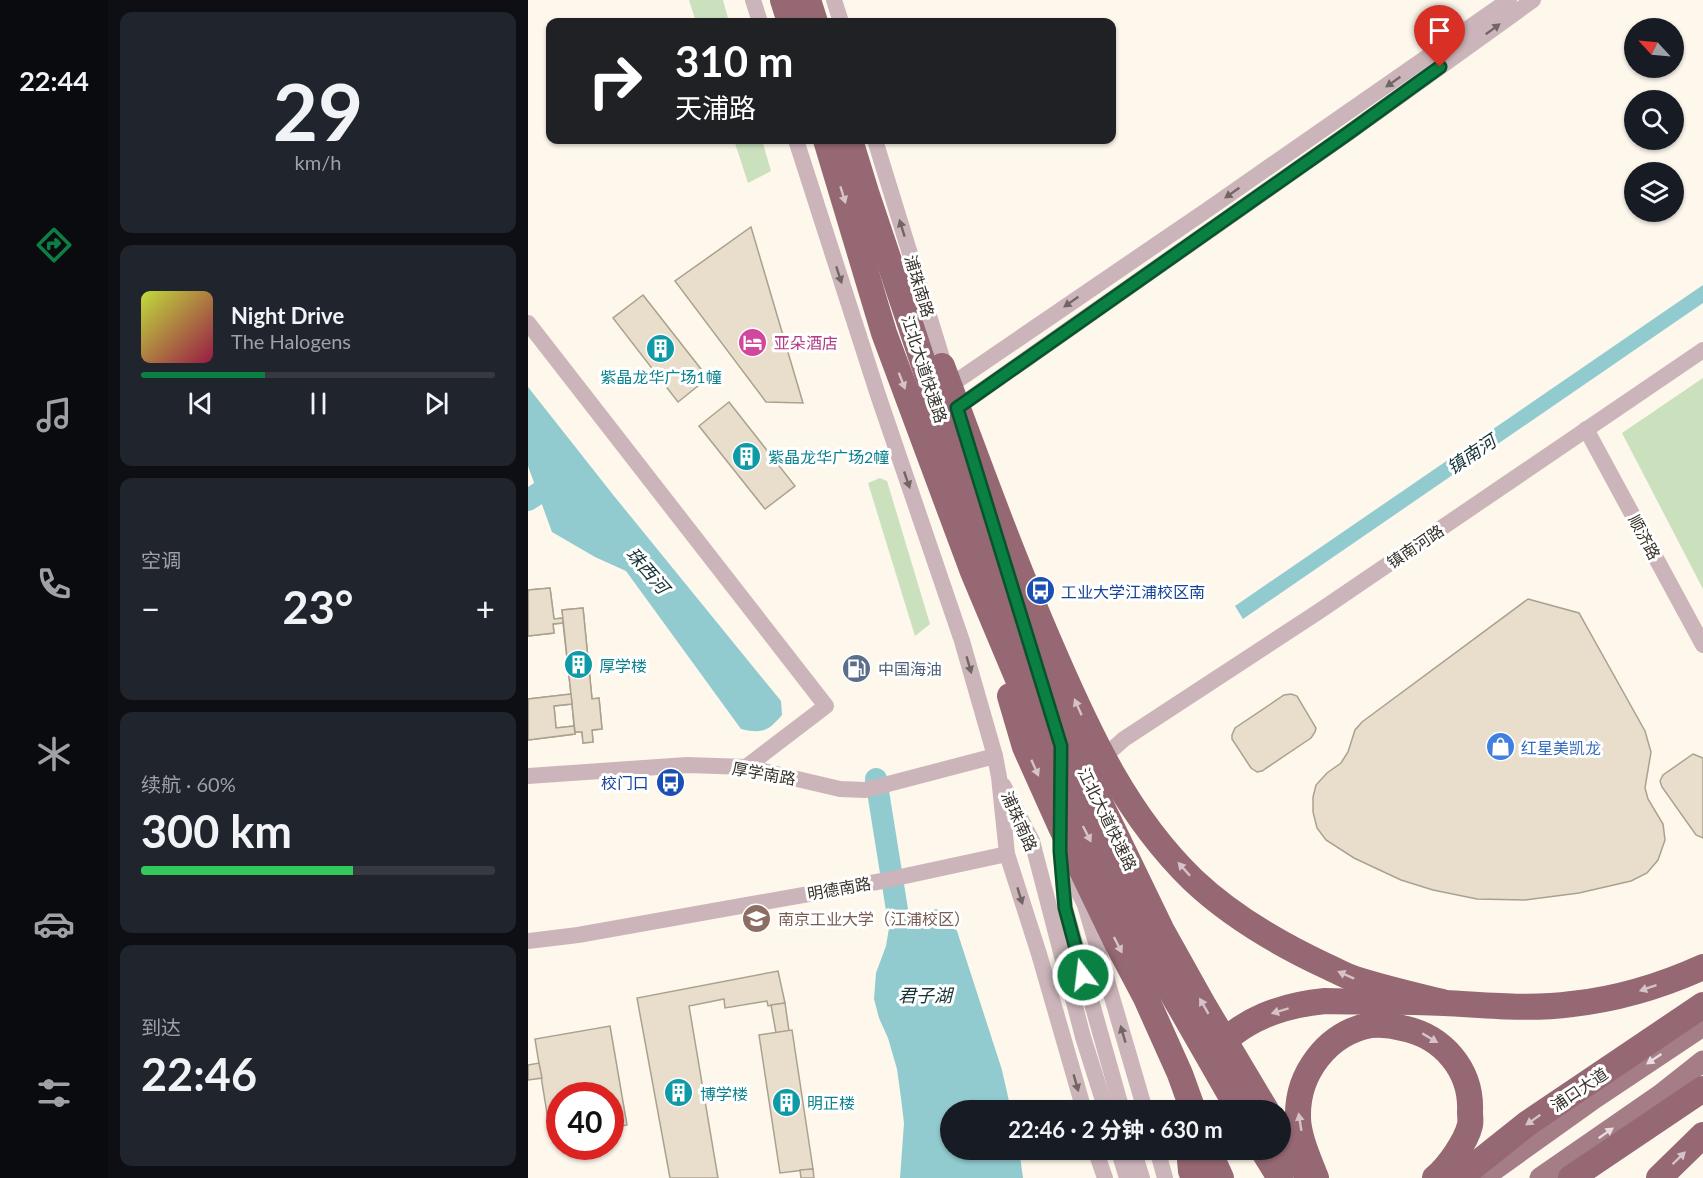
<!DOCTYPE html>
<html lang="zh">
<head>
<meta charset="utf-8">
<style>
	:root { --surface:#171b24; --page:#20242c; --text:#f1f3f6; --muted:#9ea1a6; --line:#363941; --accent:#0b8043 }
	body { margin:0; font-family:Lato,"Noto Sans SC",sans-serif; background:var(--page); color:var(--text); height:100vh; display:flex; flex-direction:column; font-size:22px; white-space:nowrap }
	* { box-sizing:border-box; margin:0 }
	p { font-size:20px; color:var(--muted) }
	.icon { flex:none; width:33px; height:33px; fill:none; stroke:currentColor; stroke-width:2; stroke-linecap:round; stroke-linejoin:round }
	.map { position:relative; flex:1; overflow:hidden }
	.details { display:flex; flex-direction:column; gap:12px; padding:12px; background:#0d0f14; width:420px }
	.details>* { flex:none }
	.banner { position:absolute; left:18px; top:18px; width:570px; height:126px; border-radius:12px; box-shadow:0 2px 4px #0004; background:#202124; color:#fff; overflow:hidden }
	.needle { width:39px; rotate:296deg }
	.controls { position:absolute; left:1096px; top:18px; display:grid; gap:12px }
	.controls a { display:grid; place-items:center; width:60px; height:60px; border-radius:50%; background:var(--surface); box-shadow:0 2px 4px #0004; font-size:30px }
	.speed { position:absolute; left:18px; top:1082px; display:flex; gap:12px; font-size:30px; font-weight:700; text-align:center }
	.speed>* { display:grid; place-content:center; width:78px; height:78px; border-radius:50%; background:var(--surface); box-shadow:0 2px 4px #0004; line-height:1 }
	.speed .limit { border:9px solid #d22; background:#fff; color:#111 }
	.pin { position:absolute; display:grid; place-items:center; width:51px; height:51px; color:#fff; margin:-62px -26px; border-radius:50% 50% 50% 0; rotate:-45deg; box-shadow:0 0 6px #0007 }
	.pin .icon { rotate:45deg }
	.me { position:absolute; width:66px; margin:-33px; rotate:345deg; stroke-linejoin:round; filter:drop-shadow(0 0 4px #0008) }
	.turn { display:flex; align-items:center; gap:21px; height:126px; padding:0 30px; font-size:27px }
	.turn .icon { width:78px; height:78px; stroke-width:2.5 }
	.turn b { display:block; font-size:42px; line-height:51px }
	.big { font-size:45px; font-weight:700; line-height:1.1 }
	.details .widget { flex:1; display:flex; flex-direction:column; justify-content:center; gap:9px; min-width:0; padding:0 21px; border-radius:12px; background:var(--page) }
	.details .dial { align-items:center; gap:0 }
	.dial b { font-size:78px; line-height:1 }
	.song { display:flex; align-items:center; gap:18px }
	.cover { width:72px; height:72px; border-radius:9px; background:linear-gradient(135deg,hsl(70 70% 55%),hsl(340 70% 35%)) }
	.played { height:6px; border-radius:3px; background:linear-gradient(90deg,var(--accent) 35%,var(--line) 35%) }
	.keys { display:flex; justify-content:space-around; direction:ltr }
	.heat { display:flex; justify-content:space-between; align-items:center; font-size:33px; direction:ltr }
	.charge { height:9px; border-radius:4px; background:linear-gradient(90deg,#34c759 60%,var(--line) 0) }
	.trip { position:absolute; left:412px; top:1100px; width:351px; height:60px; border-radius:30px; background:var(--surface); box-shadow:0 2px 4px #0004; font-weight:700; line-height:60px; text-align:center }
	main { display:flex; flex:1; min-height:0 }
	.dock { display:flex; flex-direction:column; width:108px; justify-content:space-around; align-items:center; background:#090b0e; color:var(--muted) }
	.dock .icon { width:42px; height:42px }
	.dock .active { color:var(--accent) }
	.dock b { font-size:27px; color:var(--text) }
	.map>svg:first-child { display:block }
	.green { fill:#cbe1be }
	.water { fill:#91cacf }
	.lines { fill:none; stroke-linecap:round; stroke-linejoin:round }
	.river { stroke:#91cacf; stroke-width:22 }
	.building { fill:#e8decb; stroke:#aba18f; stroke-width:1.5; fill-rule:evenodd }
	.minor { stroke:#ccb5ba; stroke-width:16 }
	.major { stroke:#a47d86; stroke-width:21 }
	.highway { stroke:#956873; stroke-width:26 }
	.oneway { fill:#726664 }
	.oneway2 { fill:#d5c3c7 }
	.oneway3 { fill:#e8dee1 }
	.route-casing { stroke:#07532c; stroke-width:15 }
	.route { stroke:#0b8043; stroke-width:10 }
	.labels { text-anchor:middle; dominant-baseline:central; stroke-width:6; stroke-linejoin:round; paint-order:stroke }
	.street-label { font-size:16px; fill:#36322a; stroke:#fff }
	.hotel-label { font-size:16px; fill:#b23c85; stroke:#fff; text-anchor:start }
	.culture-label { font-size:16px; fill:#0d838f; stroke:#fff; text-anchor:start }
	.transit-label { font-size:16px; fill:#164399; stroke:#fff; text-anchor:start }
	.service-label { font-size:16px; fill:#4e5e75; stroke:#fff; text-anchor:start }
	.shop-label { font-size:16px; fill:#366cbe; stroke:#fff; text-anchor:start }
	.education-label { font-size:16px; fill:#785e54; stroke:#fff; text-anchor:start }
	.water-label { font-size:18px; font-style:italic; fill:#153335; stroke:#fff }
</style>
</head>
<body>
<main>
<nav class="dock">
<b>22:44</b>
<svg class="icon active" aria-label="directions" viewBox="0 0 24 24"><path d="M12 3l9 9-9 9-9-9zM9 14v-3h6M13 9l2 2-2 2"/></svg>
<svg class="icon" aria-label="music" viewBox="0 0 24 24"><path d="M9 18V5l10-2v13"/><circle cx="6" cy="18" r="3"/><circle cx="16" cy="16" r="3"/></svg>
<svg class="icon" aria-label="phone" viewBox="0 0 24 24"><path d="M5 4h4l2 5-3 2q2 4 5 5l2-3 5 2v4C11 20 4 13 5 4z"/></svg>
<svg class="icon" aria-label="climate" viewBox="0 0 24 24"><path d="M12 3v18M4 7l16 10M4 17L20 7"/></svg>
<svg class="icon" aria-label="car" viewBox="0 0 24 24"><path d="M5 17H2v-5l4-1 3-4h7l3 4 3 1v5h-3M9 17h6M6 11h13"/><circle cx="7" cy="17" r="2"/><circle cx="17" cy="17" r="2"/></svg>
<svg class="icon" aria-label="filters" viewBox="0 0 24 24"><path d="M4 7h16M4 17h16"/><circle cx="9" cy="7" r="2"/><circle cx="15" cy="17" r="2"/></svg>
</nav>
<section class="details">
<div class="widget dial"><b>29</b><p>km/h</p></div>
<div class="widget">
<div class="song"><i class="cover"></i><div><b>Night Drive</b><p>The Halogens</p></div></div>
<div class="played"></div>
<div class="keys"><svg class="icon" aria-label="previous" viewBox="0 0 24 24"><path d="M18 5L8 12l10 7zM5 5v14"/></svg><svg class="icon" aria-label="pause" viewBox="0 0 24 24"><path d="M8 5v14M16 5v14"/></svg><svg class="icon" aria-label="next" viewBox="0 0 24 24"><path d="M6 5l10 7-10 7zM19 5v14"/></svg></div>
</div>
<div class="widget"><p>空调</p>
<div class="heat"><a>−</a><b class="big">23°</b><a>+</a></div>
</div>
<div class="widget"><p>续航 · 60%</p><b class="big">300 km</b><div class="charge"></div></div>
<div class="widget"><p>到达</p><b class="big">22:46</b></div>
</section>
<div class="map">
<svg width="1175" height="1178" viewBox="0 0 1175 1178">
	<rect width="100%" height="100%" fill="#fdf7ec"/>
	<g class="green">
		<polygon points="161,0 195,0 201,22 168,22"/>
		<polygon points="206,140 234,140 243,171 220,183"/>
		<polygon points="1175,378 1175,589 1094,433"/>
		<polygon points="352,478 359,481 402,624 387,636 340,483"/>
	</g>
	<g class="water">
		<polygon points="1175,285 1175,303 715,619 707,606"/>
		<path d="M0,387L86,496L253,701L254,715C240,731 235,734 213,729L98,571L67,557L24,532L0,466Z"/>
		<polygon points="416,909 429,931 474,1070 483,1110 423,1110 423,1149 491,1149 495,1178 372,1178 376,1123 373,1098 369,1069 360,1038 351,1018 346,999 348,973 358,946 361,928 370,916 396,910"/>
	</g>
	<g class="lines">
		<g class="river">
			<polyline points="0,500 34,478"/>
			<polyline points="348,779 370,916"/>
		</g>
	</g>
	<g class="building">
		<polygon points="223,227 275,403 238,402 147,281"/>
		<polygon points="115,295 180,378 150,402 85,318"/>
		<polygon points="201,402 267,486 237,509 171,426"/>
		<path d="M22,588L26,619L35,618L34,610L55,608L64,699L71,698L74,729L64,730L65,742L55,743L54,732H47V734L0,740V699L43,694L35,623L25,624L26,633L0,636V590ZM44,704L46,726L28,728L26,706Z"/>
		<polygon points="22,588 26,619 35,618 35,623 25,624 26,633 0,636 0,590"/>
		<polygon points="1000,599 1051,613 1117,731 1123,752 1117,788 1120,799 1135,824 1137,840 1130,860 1119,873 1103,881 1051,893 997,900 949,899 905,890 873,880 826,858 798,840 789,828 785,812 785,797 788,785 799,773 813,763 820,752 827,730 834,722"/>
		<polygon points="55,608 64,699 71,698 74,729 64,730 65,742 55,743 54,732 47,732 34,610"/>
		<polygon points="43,694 44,704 26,706 28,728 46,726 47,734 0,740 0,699"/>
		<polygon points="763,694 769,696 788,728 787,732 783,738 734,771 729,772 723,768 704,739 704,735 707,728 756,695"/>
		<polygon points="1165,754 1175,758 1175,838 1168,835 1134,787 1132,781 1135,775"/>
		<polygon points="250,971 257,1003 240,1006 239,1001 197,1008 196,999 161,1006 190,1178 142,1178 109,998"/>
		<polygon points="257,1003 261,1031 248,1033 243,1005"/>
		<polygon points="82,1026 99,1125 82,1128 82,1095 32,1095 32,1136 23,1138 7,1039"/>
		<polygon points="264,1030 285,1169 252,1173 231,1035"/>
		<polygon points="11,1063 14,1078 0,1080 0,1065"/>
		<polygon points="285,1169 286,1178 273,1178 272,1170"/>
	</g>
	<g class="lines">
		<g class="minor">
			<polyline points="225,0 232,22"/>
			<polyline points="306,0 313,22"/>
			<polyline points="268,140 350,395 434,641 467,756 471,777 479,854 511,954 556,1110"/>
			<polyline points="347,140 419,374"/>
			<polyline points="0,323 298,706 218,767"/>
			<polyline points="414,391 682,208 981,0"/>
			<polyline points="423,412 819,134 1005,0"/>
			<polyline points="1058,429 1175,645"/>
			<polyline points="569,763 596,739 790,612 1175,350"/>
			<polyline points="0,776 159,765 218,767 312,789 337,790 467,756"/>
			<polyline points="475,785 504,841 555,1037 578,1110"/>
			<polyline points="532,836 537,908 594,1110"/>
			<polyline points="546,882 557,905 617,1110"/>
			<polyline points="0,941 50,935 354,881 479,854"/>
			<polyline points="567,1149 577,1178"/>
			<polyline points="590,1149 599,1178"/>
			<polyline points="605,1149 614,1178"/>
			<polyline points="629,1149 637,1178"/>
		</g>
		<g class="major">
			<polyline points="955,1178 1067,1098 1175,1026"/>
			<polyline points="1012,1178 1132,1095 1175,1061"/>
		</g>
		<g class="highway">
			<polyline points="255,0 262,22"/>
			<polyline points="280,0 287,22"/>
			<polyline points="298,140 356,333 445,572 513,734 557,829 613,939 711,1110"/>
			<polyline points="322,140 338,192 430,467 518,691 633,929 676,1006 738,1110"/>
			<path d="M414,366C450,462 485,559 526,653C562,736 599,816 665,880C703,916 751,944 798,966C807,970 817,976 827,979C855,988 885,995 914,1002"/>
			<polyline points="482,696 497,747 532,825 590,945 618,998 652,1074 665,1110"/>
			<path d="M686,1053C712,1019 756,1005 797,1001C837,1002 876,1001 916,1003C958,1005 1001,1010 1044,1004C1089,999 1133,986 1175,967"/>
			<polyline points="753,1135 776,1170"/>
			<polyline points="661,1149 663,1171 666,1178"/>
			<polyline points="680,1149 693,1178"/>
			<polyline points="734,1149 752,1178"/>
			<path d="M788,1178C781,1160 770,1136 770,1117C769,1074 799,1033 843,1025C854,1024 864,1025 874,1028C915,1036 944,1070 942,1112C942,1116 943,1121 942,1125C938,1142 920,1167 907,1178"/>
			<polyline points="931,1178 1000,1123 1175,1005"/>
			<polyline points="1043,1178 1175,1089"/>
			<polyline points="1131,1178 1175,1135"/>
		</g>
	</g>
	<defs><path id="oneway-solid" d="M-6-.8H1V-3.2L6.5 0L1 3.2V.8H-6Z" transform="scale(1.5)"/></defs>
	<g class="oneway">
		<use href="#oneway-solid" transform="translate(965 29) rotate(-36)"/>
		<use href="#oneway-solid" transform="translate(865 82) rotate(145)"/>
		<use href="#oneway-solid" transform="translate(704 193) rotate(145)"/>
		<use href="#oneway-solid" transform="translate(374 228) rotate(-107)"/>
		<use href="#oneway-solid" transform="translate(311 275) rotate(72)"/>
		<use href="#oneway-solid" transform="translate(543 302) rotate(145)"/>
		<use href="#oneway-solid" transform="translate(379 480) rotate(71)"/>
		<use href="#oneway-solid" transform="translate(441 665) rotate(74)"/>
		<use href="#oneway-solid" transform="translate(492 896) rotate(73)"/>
		<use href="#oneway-solid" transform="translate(595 1034) rotate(-106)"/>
		<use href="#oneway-solid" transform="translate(548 1083) rotate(74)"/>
	</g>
	<g class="oneway2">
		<use href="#oneway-solid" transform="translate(315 195) rotate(73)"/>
		<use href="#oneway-solid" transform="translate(374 381) rotate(69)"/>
		<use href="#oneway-solid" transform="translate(550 707) rotate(-114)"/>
		<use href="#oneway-solid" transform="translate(507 768) rotate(66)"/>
		<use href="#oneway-solid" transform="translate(559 834) rotate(63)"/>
		<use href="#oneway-solid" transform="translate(656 869) rotate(-132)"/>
		<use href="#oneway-solid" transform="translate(590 945) rotate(63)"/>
		<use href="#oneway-solid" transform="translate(818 975) rotate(-156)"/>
		<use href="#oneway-solid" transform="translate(1120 988) rotate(161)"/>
		<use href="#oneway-solid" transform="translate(676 1006) rotate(-120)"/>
		<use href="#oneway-solid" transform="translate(752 1011) rotate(163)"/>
		<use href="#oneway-solid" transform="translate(902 1038) rotate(31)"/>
		<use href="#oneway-solid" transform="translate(1005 1120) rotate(145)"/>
		<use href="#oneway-solid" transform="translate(772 1122) rotate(-99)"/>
		<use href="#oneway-solid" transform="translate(1151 1158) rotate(-44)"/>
	</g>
	<g class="oneway3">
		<use href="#oneway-solid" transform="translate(1126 1059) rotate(146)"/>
		<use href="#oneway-solid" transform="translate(1078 1133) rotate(-35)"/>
	</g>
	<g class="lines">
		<defs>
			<polyline id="route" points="555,975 537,908 532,851 533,746 429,408 819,134 912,67"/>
		</defs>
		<use href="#route" class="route-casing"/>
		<use href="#route" class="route"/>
	</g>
	<defs>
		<symbol id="hotel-disc" viewBox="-11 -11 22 22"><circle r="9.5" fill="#d1479c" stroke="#fff"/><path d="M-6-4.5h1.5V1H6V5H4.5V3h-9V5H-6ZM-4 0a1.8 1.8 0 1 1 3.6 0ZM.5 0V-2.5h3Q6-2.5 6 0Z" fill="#fff"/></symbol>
		<symbol id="building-disc" viewBox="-11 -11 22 22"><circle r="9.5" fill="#0f9aa8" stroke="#fff"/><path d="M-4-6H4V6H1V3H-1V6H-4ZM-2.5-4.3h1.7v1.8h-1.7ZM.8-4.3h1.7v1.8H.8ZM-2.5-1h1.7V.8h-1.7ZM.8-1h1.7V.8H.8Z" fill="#fff"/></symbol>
		<symbol id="bus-disc" viewBox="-11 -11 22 22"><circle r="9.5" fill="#1a4fb4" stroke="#fff"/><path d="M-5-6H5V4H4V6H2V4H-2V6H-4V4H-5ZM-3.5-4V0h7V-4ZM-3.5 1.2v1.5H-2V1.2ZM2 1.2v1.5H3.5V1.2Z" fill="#fff"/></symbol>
		<symbol id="fuel-disc" viewBox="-11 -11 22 22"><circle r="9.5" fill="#5c6f8a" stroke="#fff"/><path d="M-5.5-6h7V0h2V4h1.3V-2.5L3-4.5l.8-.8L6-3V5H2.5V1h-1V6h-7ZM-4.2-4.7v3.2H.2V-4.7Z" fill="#fff"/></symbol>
		<symbol id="shop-disc" viewBox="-11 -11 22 22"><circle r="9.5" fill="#3f7fe0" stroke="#fff"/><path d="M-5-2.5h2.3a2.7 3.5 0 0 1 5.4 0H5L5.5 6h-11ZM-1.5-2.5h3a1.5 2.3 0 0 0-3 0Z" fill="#fff"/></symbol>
		<symbol id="university-disc" viewBox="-11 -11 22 22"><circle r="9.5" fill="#8d6e63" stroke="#fff"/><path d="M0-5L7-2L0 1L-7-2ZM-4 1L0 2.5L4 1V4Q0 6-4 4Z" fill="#fff"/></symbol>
	</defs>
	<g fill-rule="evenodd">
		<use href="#hotel-disc" x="208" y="326" width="33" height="33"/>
		<use href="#building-disc" x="116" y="332" width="33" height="33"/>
		<use href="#building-disc" x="202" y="440" width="33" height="33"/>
		<use href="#bus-disc" x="496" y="574" width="33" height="33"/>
		<use href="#building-disc" x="34" y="648" width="33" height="33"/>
		<use href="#fuel-disc" x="312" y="652" width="33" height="33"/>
		<use href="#shop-disc" x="956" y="730" width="33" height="33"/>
		<use href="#bus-disc" x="126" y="766" width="33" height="33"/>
		<use href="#university-disc" x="212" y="902" width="33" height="33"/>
		<use href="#building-disc" x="134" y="1076" width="33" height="33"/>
		<use href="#building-disc" x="242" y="1086" width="33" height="33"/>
	</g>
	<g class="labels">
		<g class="street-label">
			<text transform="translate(392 286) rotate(73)">浦珠南路</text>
			<text transform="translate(397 369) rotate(72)">江北大道快速路</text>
			<text transform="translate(1117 537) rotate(62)">顺济路</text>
			<text transform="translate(887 546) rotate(-34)">镇南河路</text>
			<text transform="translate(236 773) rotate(10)">厚学南路</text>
			<text transform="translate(580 819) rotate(64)">江北大道快速路</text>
			<text transform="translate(492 821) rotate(66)">浦珠南路</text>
			<text transform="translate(311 888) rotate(-10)">明德南路</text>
			<text transform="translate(1051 1089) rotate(-34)">浦口大道</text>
		</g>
		<g class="hotel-label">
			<text x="246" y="342">亚朵酒店</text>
		</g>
		<g class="culture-label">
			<text x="133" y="376" text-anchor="middle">紫晶龙华广场1幢</text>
			<text x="240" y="456">紫晶龙华广场2幢</text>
			<text x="71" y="665">厚学楼</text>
			<text x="172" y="1093">博学楼</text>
			<text x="279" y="1102">明正楼</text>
		</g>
		<g class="transit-label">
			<text x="533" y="591">工业大学江浦校区南</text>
			<text x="121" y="782" text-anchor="end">校门口</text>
		</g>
		<g class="service-label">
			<text x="350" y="668">中国海油</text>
		</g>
		<g class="shop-label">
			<text x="993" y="747">红星美凯龙</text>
		</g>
		<g class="education-label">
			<text x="250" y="918">南京工业大学（江浦校区）</text>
		</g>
		<g class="water-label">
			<text transform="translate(943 454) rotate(-34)">镇南河</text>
			<text transform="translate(120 570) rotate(49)">珠西河</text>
			<text x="397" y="995">君子湖</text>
		</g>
	</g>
</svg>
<div class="controls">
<a><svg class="needle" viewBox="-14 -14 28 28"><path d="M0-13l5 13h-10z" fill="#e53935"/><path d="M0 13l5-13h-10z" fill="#9ea1a6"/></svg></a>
<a><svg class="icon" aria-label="search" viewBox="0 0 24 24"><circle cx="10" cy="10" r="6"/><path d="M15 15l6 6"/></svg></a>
<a><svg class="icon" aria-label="layers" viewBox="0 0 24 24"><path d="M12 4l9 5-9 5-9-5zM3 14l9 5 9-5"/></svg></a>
</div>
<div class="speed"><div class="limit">40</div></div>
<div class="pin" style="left:912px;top:67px;background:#d93025"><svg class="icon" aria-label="arrive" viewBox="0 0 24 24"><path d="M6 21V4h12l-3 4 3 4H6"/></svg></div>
<svg class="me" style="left:555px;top:975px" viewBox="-20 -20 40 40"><circle r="17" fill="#0b8043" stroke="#fff" stroke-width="3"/><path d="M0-11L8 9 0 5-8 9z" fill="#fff"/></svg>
<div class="trip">22:46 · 2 分钟 · 630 m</div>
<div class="banner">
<div class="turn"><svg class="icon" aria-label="right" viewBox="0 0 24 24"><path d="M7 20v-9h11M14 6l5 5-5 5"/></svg><div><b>310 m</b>天浦路</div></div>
</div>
</div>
</main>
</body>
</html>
